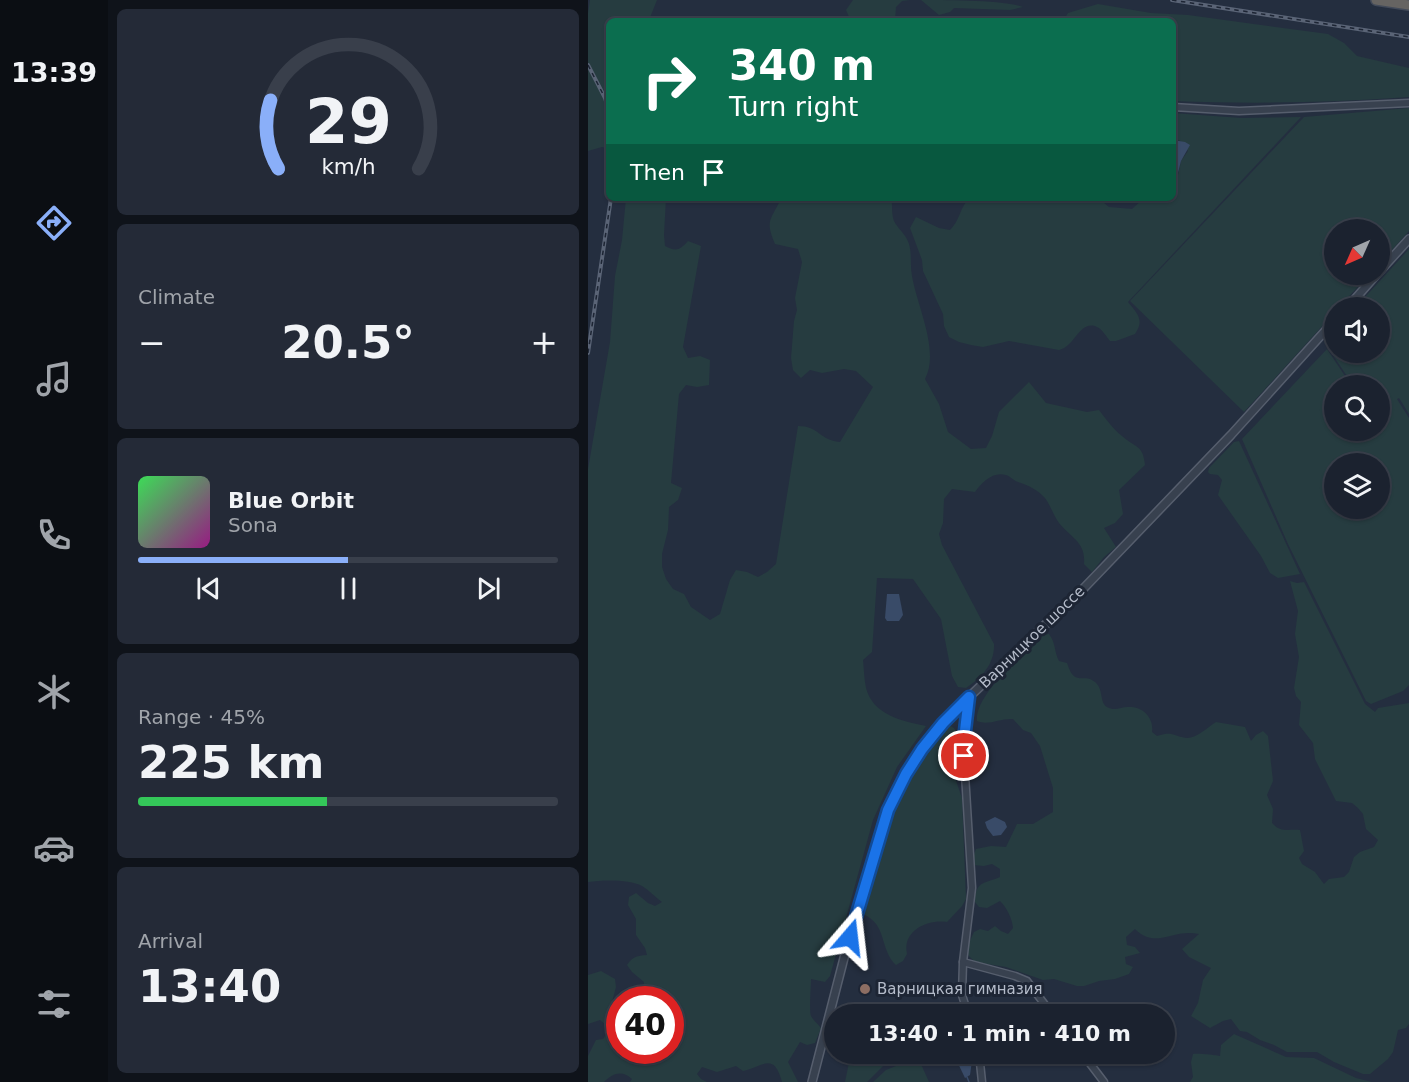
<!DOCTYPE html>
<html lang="en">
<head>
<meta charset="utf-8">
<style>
	:root { --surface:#1b222f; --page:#242a37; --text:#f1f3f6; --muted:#a0a4aa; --line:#393f4b; --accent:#8aaff9 }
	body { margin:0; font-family:"DejaVu Sans",sans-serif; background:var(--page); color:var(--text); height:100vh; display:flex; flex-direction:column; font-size:22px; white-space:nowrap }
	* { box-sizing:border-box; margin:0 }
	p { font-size:20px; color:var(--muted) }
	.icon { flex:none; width:33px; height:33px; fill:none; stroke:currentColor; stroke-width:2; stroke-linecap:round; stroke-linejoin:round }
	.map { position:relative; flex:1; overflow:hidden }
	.side { display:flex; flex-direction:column; gap:9px; padding:9px; background:#0f131a; width:480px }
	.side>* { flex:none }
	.hud { position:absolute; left:18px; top:18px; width:570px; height:183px; border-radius:9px; box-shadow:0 2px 4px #0004,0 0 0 2px var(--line); background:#0b6e4f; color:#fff; overflow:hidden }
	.needle { width:39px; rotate:225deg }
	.buttons { position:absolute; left:736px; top:219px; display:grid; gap:12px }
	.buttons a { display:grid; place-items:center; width:66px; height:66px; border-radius:50%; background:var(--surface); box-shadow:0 2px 4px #0004,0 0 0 2px var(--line); font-size:30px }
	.speed { position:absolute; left:18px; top:986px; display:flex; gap:12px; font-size:30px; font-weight:700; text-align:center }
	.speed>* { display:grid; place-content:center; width:78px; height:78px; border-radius:50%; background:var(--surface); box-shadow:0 2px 4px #0004,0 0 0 2px var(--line); line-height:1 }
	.speed .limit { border:9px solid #d22; background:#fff; color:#111 }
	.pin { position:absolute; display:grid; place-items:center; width:51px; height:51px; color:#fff; margin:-26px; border:3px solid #fff; border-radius:50%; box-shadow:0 2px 6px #0007 }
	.me { position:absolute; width:66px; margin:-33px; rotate:17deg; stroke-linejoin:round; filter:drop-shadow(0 0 4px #0008) }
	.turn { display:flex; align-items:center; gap:21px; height:126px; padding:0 24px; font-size:27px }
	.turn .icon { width:78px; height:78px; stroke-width:2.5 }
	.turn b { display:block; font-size:42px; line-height:51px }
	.then { display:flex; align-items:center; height:57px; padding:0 24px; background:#0003; gap:12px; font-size:22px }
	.big { font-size:45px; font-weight:700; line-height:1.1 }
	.side .widget { flex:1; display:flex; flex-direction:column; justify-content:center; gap:9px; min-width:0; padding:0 21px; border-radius:9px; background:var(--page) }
	.side .dial { align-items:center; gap:0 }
	.dial svg { height:156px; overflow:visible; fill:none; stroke:var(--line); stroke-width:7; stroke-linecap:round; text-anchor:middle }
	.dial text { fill:var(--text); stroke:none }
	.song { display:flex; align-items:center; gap:18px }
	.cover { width:72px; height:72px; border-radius:9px; background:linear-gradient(135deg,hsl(130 70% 55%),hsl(310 70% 35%)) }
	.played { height:6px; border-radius:3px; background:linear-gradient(90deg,var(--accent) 50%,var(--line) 50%) }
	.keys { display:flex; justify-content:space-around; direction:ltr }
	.heat { display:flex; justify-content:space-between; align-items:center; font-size:33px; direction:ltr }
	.charge { height:9px; border-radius:4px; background:linear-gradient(90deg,#34c759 45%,var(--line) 0) }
	.trip { position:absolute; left:236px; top:1004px; width:351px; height:60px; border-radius:30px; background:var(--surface); box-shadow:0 2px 4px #0004,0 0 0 2px var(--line); font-weight:700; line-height:60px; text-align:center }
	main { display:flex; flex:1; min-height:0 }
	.dock { display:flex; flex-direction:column; width:108px; justify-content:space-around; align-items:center; background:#0b0e13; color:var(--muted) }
	.dock .icon { width:42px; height:42px }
	.dock .selected { color:var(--accent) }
	.dock b { font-size:27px; color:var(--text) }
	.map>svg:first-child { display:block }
	.green { fill:#263c40; fill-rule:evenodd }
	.water { fill:#394b68 }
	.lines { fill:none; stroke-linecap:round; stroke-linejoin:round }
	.stream { stroke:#394b68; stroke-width:1.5 }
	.minor-casing { stroke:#565e6d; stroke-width:9 }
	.tertiary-casing { stroke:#565e6d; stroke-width:10 }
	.trunk-casing { stroke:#434b5a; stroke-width:12 }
	.minor { stroke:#38414f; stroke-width:6 }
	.tertiary { stroke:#38414f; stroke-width:7 }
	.trunk { stroke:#666462; stroke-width:9 }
	.rail-casing { stroke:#5a6476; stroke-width:4 }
	.rail { stroke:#1d2534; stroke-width:1.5; stroke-dasharray:4.5; stroke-linecap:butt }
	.route-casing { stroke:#114b97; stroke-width:15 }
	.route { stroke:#1a73e8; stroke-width:10 }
	.education-dot { fill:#8d6e63; stroke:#1d2534; stroke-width:2 }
	.labels { text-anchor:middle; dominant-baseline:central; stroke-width:6; stroke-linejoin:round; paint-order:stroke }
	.street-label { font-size:15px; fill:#b5bcca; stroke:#1d2534 }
	.poi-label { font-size:15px; fill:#b5bcca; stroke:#1d2534; text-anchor:start }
</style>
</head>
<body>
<main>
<nav class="dock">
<b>13:39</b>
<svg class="icon selected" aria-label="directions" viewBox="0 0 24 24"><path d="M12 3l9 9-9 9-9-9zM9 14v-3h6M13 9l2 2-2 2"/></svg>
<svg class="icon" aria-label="music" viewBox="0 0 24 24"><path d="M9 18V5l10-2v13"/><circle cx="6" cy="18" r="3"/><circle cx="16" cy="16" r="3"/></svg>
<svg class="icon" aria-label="phone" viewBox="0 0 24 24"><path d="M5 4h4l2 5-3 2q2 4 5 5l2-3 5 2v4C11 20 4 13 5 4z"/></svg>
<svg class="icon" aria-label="climate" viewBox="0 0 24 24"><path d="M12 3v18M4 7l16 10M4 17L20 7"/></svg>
<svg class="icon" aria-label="car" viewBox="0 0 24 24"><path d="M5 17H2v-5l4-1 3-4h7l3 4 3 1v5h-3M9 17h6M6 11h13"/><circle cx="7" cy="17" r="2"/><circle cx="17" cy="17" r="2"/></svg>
<svg class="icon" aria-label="filters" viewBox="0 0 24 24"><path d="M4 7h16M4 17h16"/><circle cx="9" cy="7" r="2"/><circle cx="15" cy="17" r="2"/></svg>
</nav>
<section class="side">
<div class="widget dial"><svg viewBox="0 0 100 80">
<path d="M14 69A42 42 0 1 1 86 69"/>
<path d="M14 69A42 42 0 0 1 10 34" stroke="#8aaff9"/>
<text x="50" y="56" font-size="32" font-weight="700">29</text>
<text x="50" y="72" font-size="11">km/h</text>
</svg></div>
<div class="widget"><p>Climate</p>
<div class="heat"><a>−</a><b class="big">20.5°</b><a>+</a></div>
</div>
<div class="widget">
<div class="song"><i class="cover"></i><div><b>Blue Orbit</b><p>Sona</p></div></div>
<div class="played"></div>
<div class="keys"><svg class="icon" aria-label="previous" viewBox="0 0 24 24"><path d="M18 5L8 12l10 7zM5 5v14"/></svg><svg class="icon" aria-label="pause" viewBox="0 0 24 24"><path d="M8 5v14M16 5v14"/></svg><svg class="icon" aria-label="next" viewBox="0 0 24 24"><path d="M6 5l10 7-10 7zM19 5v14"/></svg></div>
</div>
<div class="widget"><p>Range · 45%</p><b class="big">225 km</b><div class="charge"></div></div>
<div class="widget"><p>Arrival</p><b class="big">13:40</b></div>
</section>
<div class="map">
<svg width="821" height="1082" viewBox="0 0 821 1082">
	<rect width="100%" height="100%" fill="#242e3f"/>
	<g class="green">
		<polygon points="2,0 69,0 61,20 39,18 36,21 21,21 21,149 14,147 0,151 0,13"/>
		<polygon points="265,0 322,0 314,1 308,7 307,21 263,21 258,10"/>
		<path d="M333,0C356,0 418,0 435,7L422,10L366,8L362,12L351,15Z"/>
		<path d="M510,4L563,13L600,15L740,34L756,43L769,56L821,68V97C742,103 664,104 585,101V21H475L480,13Z"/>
		<polygon points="821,108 821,231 792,263 792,230 747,230 747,274 781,275 751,307 747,308 747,312 656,412 542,301 716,117"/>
		<path d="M585,113L653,118L713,117L540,302C549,313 557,320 547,334L528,341H522C518,336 514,329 509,327C492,319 486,348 471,350L421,341L395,347L383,345L371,342L361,337L356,326L355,314L335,271L334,260L322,228L328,217L351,228L362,230C371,221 371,212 378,202L373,198H510L521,207L544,209L556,198H585L593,161L600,151L591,140H585Z"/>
		<path d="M38,198H78L76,235L77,246C88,252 92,250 100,241L113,246L95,347L100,358L112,356L122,360L121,385L109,387L98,385L91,394L83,483L94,488L90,500L81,507L80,530L74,554V567L78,579L85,589L96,594L103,607L122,620L132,614L142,580L148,570L159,572L170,577L179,572L188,564L210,426C231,426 231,440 252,442L285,387L268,371L256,369L234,373L222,370L213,378L205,370L203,358L206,321L209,310L207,298L214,262L210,249L187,244C176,218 184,220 193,198H303C305,205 303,213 306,221C310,229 318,234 321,244C324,254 322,266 324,276C329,306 352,351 337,379L351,404L360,432L383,449L398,448L404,436L411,412L441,382L458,403L499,412L511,410C518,419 525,429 534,436C547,448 555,444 557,465L531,490L535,514L527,523L516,528L528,547L516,557L504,572L496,564C498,542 483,538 471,523C465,515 463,506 457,498C450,490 440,485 430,482C425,480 422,476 418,475C405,471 394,482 387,492L364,489L356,499L355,523L351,534L354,545L406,644C407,663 394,678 378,688L370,687L364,676L353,619L325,579L289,578L284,652L275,660C276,669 276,679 278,688C285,715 314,721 338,726L309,767L285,820L242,976L237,982L223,979C223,986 221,1012 223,1016C225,1020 230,1024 233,1028L227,1043L219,1045L212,1042L200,1062L210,1082H194C186,1053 177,1065 155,1071L148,1066L129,1072L114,1067L109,1074L113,1079L119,1082H42L44,1079C34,1070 25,1073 16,1082H0V1056L8,1040L15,1039L20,1032L18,1025L12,1020L0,1024V975L13,971L27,979L28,987L24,1002L31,1004L32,1050H82V999H56V982L44,972L39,965C45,956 49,956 59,955L57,948L48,935V919L40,905L41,897L48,893L60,903L67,906L74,902C67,897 61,890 54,886C41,879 15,880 0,882V469L22,342L27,276L34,240Z"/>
		<path d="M821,249V414L811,398L809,399L821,418V685L815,691L783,704L778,701L700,544L654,439L739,349L763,385L747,386V430H792V408L800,403L792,406V386L765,385L736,342L747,330V352H792V308L768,307ZM747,464H792V508H747Z"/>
		<polygon points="651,441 712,574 690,578 682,573 673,556 630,495 634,480 630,475 622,474 620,472 621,468 646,442"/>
		<path d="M702,581L709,583L716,582L777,704L787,712L790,708L821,703V1024L818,1028L810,1030L805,1052L800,1059L782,1074H775L746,1062L729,1052H699L686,1045L672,1040L659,1032L652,1031L643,1019L635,1021L622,1028L603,1016L610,1003L615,980L623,968L601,957L594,949L611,934C584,928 568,950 547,929L538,937L539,945L547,947L552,953L537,957L538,964L545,967L541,974L527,979L511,981L496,986H489L466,979L455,980L418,967L393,963L386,961L380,955L379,947L386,932L392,929L400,931L407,926L413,931L420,934L425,928C424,918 419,908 412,901L399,908L391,907L386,901C389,880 396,884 412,877V869L404,864L396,866L386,865L385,857L388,849L403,846L418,847L429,824H445L465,812V788L452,746L443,733L435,730L425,719C412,718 401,726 389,721C386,695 436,654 453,635L461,634C468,643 466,652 471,661L479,663C487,688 495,672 507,682C516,689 511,702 519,707C528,712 533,706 542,707C556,707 566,719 564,732L569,736C586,731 584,736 598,738C608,739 620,727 628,722L657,727L663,741L668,735L675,731L680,736L685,781L679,795L685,809L684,823C693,833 700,829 712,830L716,851L711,858L714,864L727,872L736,884L741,879L756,877L761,872L766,857L772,852L786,847L790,840L778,829L775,814L770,808L764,803L748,801L727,759L725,743L711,725L713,702L708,696L706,688L711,657L707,634L710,611Z"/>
		<path d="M362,726L366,728L370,735L365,772L374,798L378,899L374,906L359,922C339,919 314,931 319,954L315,961L308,965C291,949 300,925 275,914C295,848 308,773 362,726Z"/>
		<path d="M646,1034L698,1057L726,1058L768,1078L784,1082H602L605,1077L603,1062L605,1054C609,1053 628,1055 632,1056L633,1045Z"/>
		<polygon points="263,1053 290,1053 295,1066 279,1082 257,1082"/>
		<polygon points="319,1053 328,1053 341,1082 285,1082 298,1070 318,1062 316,1058 320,1056"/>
	</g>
	<g class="water">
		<polygon points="585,140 597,142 602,145 593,161 585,192"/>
		<polygon points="299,594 311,594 315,615 311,621 299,621 297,618"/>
		<polygon points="407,817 417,822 419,827 413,835 405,836 399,828 397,822"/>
		<polygon points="365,1053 380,1053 384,1061 382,1075 377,1078"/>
	</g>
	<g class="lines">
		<polyline class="stream" points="379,1077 381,1082"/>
		<defs>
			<g id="minor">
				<polyline points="585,107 651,111 821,103"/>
				<polyline points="375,962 427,976 439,981 464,1014"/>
				<polyline points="380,1014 374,995 375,962 384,888 377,774 376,739 381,697"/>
				<polyline points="391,1053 394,1082"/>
				<polyline points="494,1053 516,1082"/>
			</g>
			<g id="tertiary">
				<polyline points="792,271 821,239"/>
				<polyline points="759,308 789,274"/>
				<polyline points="224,1082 256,958 300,810 318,774 334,749 355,723 381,697 495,589 643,435 747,320"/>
			</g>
			<polyline id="trunk" points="788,0 821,5"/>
		</defs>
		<use href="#minor" class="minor-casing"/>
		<use href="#tertiary" class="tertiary-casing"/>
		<use href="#trunk" class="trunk-casing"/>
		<use href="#minor" class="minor"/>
		<use href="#tertiary" class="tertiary"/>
		<use href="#trunk" class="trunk"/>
		<defs>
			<g id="rail">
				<polyline points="584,0 821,37"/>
				<polyline points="0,65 17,98 21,112"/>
				<polyline points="0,353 23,198"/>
			</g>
		</defs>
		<use href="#rail" class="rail-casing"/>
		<use href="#rail" class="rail"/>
	</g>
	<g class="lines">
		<defs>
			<polyline id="route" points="262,937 300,810 318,774 334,749 355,723 381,697 376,739 376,756"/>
		</defs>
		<use href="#route" class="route-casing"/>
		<use href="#route" class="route"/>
	</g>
	<circle class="education-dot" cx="277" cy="989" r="6"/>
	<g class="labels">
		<g class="street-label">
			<text transform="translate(444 637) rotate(-44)">Варницкое шоссе</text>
		</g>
		<g class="poi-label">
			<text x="289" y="989">Варницкая гимназия</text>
		</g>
	</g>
</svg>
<div class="buttons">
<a><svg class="needle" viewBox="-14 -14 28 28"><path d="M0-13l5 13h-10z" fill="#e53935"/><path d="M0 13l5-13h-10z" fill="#a0a4aa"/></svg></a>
<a><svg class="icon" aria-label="sound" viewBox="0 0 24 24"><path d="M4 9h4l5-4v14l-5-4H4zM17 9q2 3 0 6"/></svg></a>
<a><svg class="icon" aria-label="search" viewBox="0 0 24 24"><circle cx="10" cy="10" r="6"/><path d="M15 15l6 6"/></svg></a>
<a><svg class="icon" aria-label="layers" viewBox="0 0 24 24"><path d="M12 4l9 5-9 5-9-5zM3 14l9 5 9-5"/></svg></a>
</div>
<div class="speed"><div class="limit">40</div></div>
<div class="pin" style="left:376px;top:756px;background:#d93025"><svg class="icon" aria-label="arrive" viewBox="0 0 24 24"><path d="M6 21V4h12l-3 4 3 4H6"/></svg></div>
<svg class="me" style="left:262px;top:937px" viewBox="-20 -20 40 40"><path d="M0-17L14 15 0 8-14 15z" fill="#1a73e8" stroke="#fff" stroke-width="4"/></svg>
<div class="trip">13:40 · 1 min · 410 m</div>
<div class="hud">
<div class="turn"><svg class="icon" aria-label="right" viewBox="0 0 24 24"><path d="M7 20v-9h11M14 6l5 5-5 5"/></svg><div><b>340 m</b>Turn right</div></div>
<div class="then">Then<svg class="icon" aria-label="arrive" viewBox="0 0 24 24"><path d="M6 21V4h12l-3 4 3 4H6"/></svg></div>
</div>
</div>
</main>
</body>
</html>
